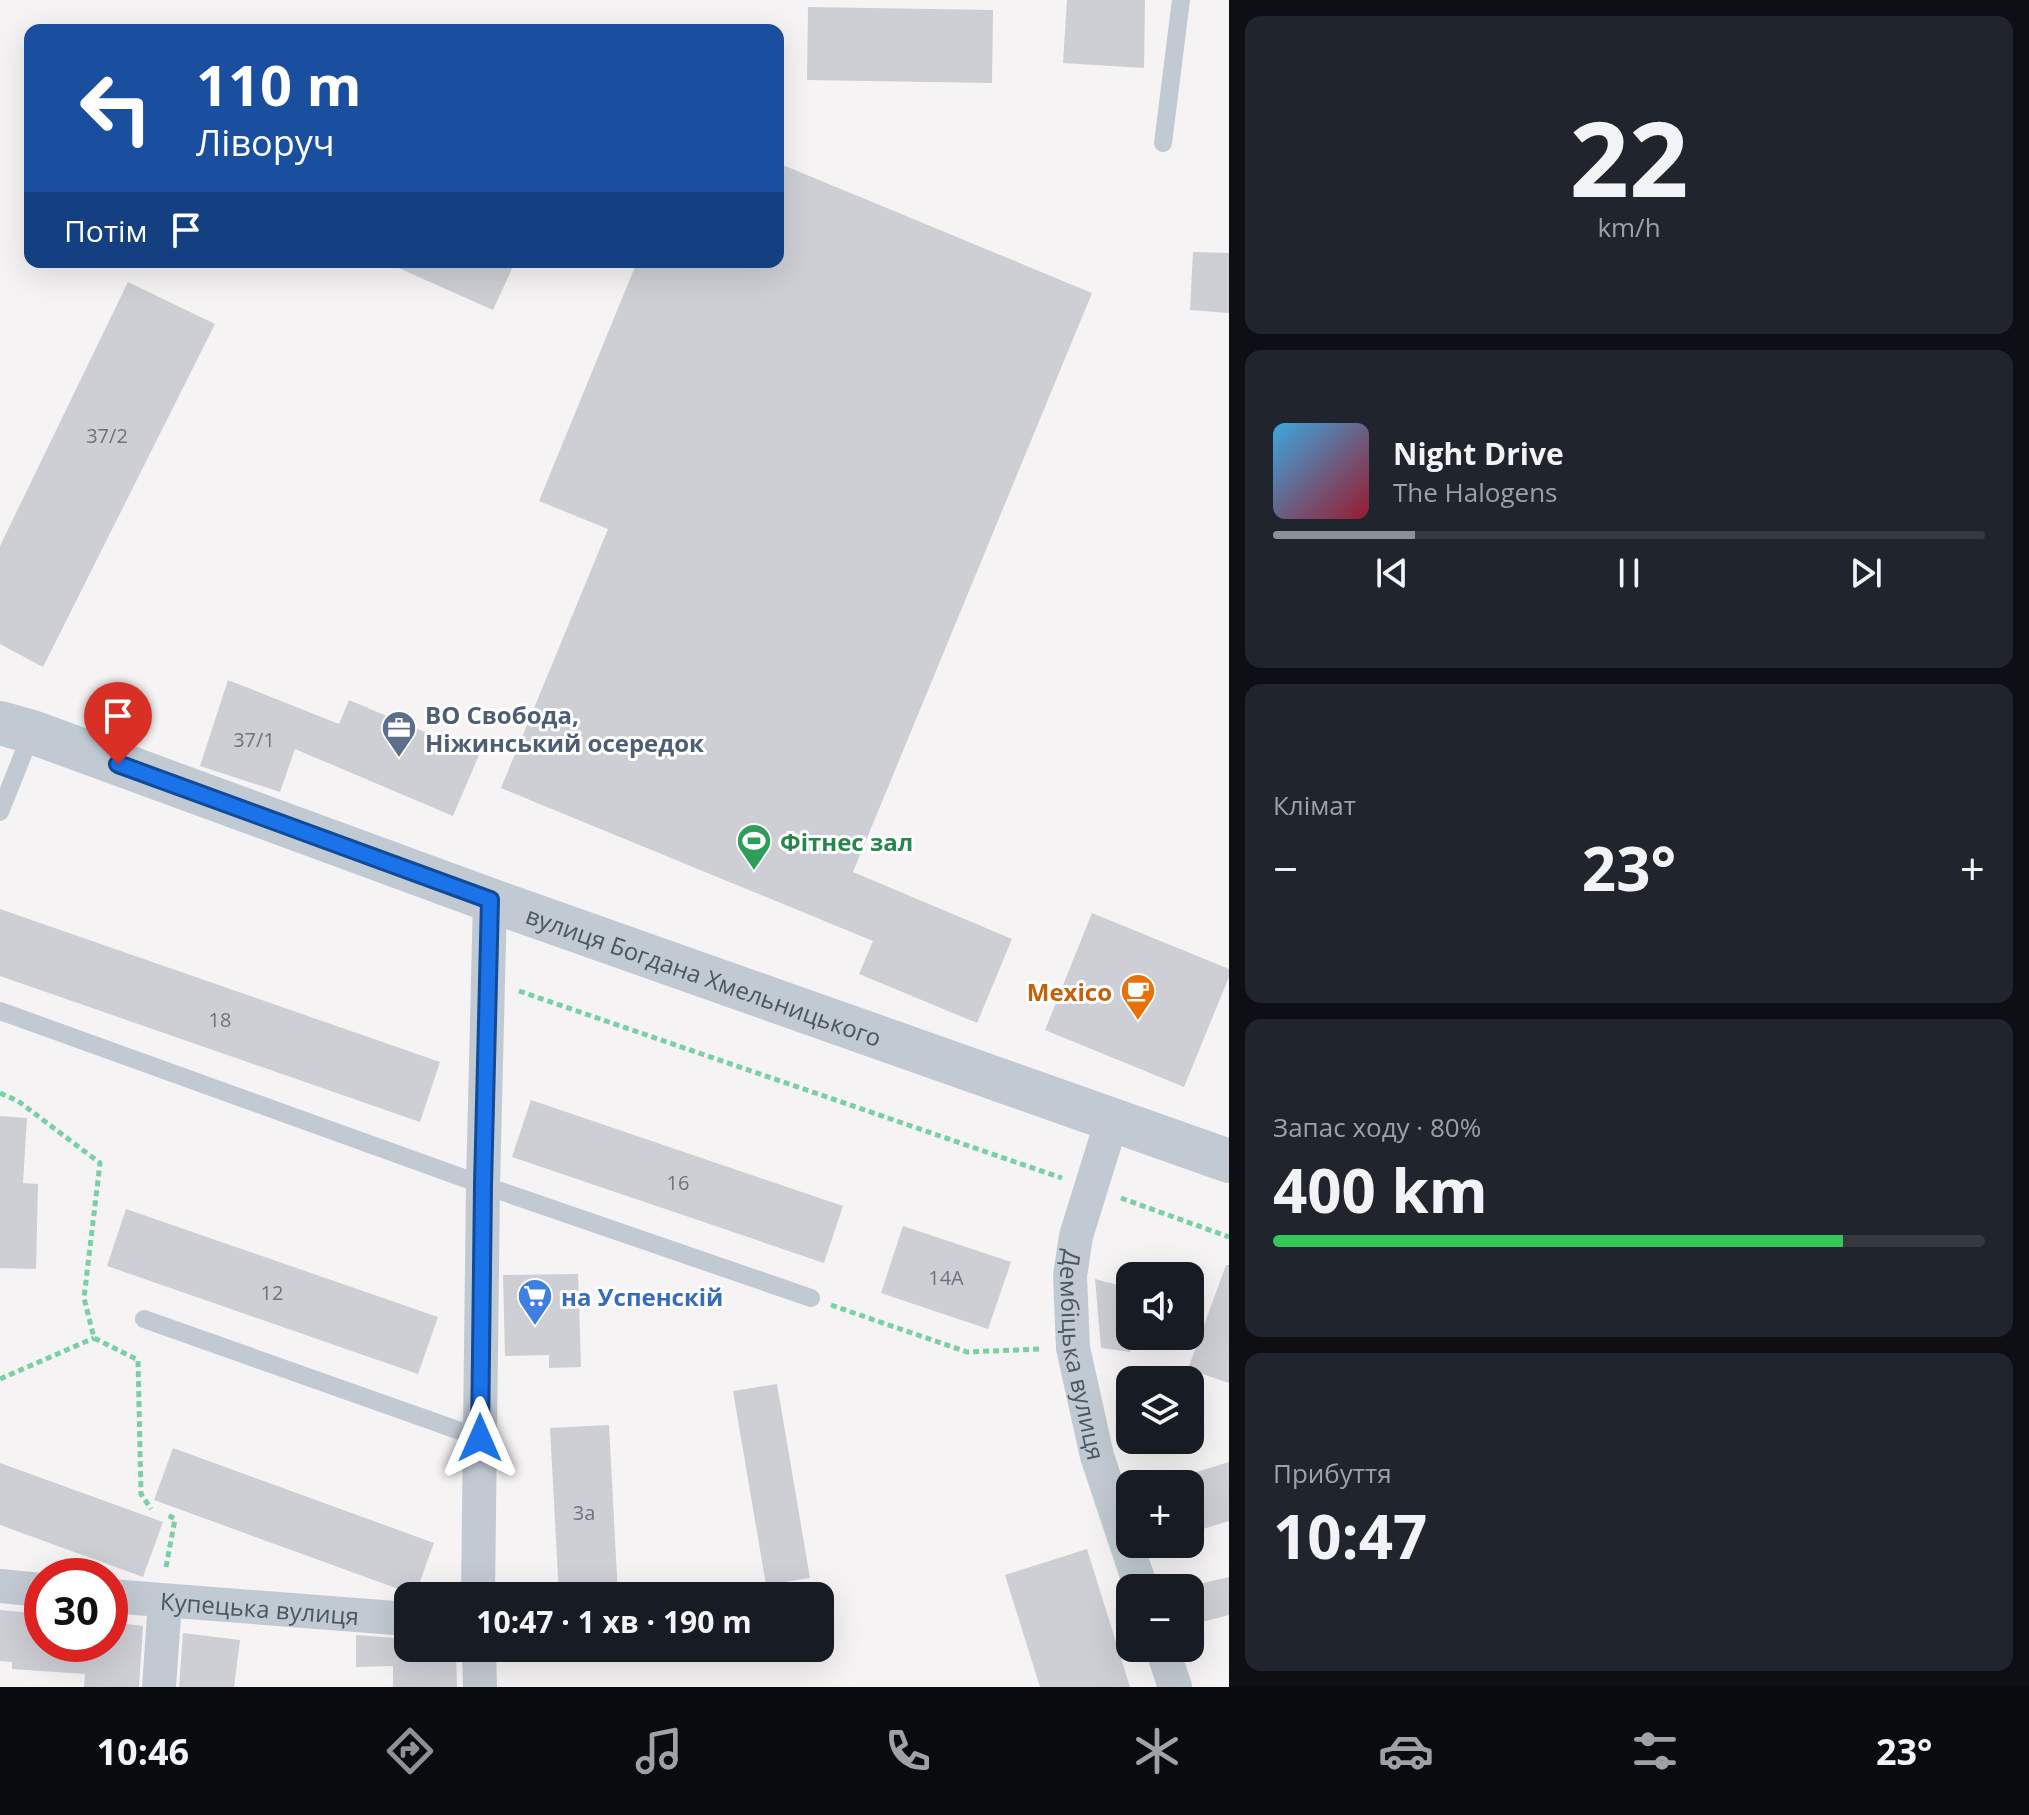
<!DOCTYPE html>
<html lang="uk">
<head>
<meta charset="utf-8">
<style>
	:root { --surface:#171b24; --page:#20242c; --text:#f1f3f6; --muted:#9ea1a6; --line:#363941; --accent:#8c9099 }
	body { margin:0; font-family:"Open Sans",sans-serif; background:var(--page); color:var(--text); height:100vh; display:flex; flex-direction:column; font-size:30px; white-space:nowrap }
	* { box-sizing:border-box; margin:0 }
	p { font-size:26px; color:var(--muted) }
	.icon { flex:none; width:44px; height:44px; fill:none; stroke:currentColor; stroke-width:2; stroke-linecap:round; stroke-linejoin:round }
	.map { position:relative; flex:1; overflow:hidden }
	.drawer { display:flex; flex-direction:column; gap:16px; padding:16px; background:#0d0f14; width:800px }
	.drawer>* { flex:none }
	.banner { position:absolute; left:24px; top:24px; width:760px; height:244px; border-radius:16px; box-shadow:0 8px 32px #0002; background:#1a4fa0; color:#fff; overflow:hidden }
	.tools { position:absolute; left:1116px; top:1262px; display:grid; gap:16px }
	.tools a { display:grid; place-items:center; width:88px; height:88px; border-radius:16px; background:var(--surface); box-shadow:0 8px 32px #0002; font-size:40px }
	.speed { position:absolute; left:24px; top:1558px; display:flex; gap:16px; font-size:40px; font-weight:700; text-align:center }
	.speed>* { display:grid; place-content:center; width:104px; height:104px; border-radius:50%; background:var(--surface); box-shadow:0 8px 32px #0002; line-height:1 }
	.speed .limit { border:12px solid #d22; background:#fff; color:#111 }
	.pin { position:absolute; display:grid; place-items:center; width:68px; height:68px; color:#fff; margin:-82px -34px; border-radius:50% 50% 50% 0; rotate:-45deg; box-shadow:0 0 8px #0007 }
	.pin .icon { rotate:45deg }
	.me { position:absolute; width:88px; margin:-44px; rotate:0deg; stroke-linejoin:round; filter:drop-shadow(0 0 6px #0008) }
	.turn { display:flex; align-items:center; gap:28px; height:168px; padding:0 40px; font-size:36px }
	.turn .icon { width:104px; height:104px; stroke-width:2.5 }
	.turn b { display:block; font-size:56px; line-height:68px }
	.then { display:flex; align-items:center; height:76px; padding:0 40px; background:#0003; gap:16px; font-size:30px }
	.big { font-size:60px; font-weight:700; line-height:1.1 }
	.drawer .widget { flex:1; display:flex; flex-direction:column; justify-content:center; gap:12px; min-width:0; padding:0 28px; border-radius:16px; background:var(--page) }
	.drawer .dial { align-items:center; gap:0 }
	.dial b { font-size:104px; line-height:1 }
	.song { display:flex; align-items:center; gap:24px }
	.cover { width:96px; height:96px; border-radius:12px; background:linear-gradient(135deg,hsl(200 70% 55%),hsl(350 70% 35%)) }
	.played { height:8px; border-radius:4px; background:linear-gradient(90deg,var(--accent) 20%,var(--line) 20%) }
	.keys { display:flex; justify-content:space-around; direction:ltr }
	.heat { display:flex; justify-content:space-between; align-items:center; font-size:44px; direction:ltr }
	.charge { height:12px; border-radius:6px; background:linear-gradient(90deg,#34c759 80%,var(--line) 0) }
	.trip { position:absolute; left:394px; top:1582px; width:440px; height:80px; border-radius:16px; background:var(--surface); box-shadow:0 8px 32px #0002; font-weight:700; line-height:80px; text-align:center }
	.tabs { display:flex; height:128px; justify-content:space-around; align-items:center; background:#090b0e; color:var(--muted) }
	.tabs .icon { width:56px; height:56px }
	.tabs .selected { color:var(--accent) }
	.tabs b { font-size:36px; color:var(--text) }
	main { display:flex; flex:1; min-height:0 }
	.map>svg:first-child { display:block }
	.building { fill:#cdcfd5 }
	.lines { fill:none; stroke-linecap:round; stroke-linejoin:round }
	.path { stroke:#7ad0a6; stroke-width:5; stroke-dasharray:6 4; stroke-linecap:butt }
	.service { stroke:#c1cad2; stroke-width:18 }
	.minor { stroke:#c1cad2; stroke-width:34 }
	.tertiary { stroke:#c1cad2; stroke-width:44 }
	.route-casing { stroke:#114b97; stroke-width:20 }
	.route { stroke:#1a73e8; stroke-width:14 }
	.labels { text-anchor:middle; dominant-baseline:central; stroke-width:6; stroke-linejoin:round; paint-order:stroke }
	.number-label { font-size:20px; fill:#6b747e }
	.service-label { font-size:24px; font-weight:bold; fill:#4e5e75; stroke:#fff; text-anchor:start }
	.leisure-label { font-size:24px; font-weight:bold; fill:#27864d; stroke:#fff; text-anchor:start }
	.street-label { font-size:24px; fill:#4a5661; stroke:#fff }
	.food-label { font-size:24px; font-weight:bold; fill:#c56008; stroke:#fff; text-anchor:end }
	.shop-label { font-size:24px; font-weight:bold; fill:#366cbe; stroke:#fff; text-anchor:start }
</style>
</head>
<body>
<main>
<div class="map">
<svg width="1229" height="1687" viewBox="0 0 1229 1687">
	<rect width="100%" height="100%" fill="#f5f3f3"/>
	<g class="building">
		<polygon points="1067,0 1145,0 1144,68 1063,63"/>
		<polygon points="808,7 993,10 992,83 807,80"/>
		<polygon points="778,163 1092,293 853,872 1012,939 977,1023 859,974 873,941 501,788 608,529 539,501 637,262 778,262"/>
		<polygon points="1193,252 1229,253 1229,313 1190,310"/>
		<polygon points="385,262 515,262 493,310"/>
		<polygon points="128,282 215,324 43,667 0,644 0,546"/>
		<polygon points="228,680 339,724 349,700 479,755 453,816 295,749 280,792 200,766"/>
		<polygon points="0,909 440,1062 420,1122 0,976"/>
		<polygon points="1092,913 1229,969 1229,977 1184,1087 1045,1030"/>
		<polygon points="531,1100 843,1206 824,1263 512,1157"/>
		<polygon points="0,1116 27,1118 23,1183 38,1184 36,1269 0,1268"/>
		<polygon points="126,1209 438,1317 418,1374 107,1266"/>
		<polygon points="903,1226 1011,1262 988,1329 881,1293"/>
		<polygon points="1226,1265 1229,1265 1229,1383 1188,1369"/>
		<polygon points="578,1274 581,1367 549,1368 549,1355 505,1356 503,1275"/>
		<polygon points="1095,1279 1130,1288 1130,1352 1101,1348"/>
		<polygon points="777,1384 810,1578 766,1585 733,1391"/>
		<polygon points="609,1425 618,1596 559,1596 550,1428"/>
		<polygon points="173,1448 434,1543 415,1595 154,1500"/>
		<polygon points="1229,1462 1229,1521 1190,1533 1190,1474"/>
		<polygon points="0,1463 163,1522 143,1577 0,1525"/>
		<polygon points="1087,1549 1130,1687 1040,1687 1005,1575"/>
		<polygon points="1229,1577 1229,1615 1198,1623 1190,1586"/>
		<polygon points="0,1610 42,1614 42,1644 110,1644 110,1622 143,1626 139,1687 84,1687 85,1674 12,1669 12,1662 0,1661"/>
		<polygon points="183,1633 240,1640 234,1687 179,1687"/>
		<polygon points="356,1635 408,1639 408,1648 456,1648 457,1687 393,1687 393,1666 356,1667"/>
	</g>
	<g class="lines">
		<g class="path">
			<polyline points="519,991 1062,1178"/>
			<polyline points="0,1093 18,1101 100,1163 84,1298 94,1338 138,1360 141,1494 151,1509"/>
			<polyline points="1121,1198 1229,1237"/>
			<polyline points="831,1305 967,1352 1041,1349"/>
			<polyline points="0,1379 94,1338"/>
			<polyline points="166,1567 175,1519 166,1514"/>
		</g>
		<g class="service">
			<polyline points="1163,143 1181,0"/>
			<polyline points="0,812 32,732"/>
			<polyline points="0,1011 483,1185 811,1298"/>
			<polyline points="144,1319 480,1438"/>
		</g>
		<g class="minor">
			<path id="s1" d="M1112,1120L1076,1236L1070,1276L1073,1348L1097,1456L1141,1588"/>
			<polyline points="0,1586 42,1590"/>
			<path id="s2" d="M110,1596L408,1619"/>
			<polyline points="478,1596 483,1185 490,900"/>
			<polyline points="479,1648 480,1687"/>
			<polyline points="1162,1648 1175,1687"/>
			<polyline points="159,1687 165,1602"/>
		</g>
		<path class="tertiary" id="s3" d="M0,723L32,732L490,900L1229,1161"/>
	</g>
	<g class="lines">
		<defs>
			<polyline id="route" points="118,764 490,900 483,1185 480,1438"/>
		</defs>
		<use href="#route" class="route-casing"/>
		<use href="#route" class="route"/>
	</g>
	<defs>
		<symbol id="office-pin" viewBox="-11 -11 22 30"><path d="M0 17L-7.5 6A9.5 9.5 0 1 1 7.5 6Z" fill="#5c6f8a" stroke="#fff"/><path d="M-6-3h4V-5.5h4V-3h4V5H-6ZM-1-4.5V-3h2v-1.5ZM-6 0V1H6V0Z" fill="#fff"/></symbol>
		<symbol id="stadium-pin" viewBox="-11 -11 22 30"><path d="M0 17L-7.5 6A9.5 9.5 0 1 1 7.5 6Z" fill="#2e9e5b" stroke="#fff"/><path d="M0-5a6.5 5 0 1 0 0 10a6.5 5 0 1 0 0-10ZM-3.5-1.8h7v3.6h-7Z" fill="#fff"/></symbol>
		<symbol id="cafe-pin" viewBox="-11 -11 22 30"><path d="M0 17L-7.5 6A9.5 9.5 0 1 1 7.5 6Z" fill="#e8710a" stroke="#fff"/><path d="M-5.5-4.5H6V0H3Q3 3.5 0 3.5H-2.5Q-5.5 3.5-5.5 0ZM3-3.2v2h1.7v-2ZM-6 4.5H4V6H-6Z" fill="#fff"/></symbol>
		<symbol id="supermarket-pin" viewBox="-11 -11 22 30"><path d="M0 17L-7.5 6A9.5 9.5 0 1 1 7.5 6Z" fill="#3f7fe0" stroke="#fff"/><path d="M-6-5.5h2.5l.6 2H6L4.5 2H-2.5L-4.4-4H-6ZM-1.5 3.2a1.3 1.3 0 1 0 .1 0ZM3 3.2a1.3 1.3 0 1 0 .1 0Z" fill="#fff"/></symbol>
	</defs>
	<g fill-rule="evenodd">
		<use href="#office-pin" x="379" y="708" width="40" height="54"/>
		<use href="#stadium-pin" x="734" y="821" width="40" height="54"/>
		<use href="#cafe-pin" x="1118" y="971" width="40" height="54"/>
		<use href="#supermarket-pin" x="515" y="1276" width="40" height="54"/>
	</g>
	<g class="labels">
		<g class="number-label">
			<text x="107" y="435">37/2</text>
			<text x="254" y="739">37/1</text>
			<text x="220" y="1019">18</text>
			<text x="678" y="1182">16</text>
			<text x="946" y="1277">14А</text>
			<text x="272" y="1292">12</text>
			<text x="584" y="1512">3а</text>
		</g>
		<g class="service-label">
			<text x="425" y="714">ВО Свобода,<tspan x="425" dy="28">Ніжинський осередок</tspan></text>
		</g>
		<g class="leisure-label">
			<text x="780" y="841">Фітнес зал</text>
		</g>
		<g class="street-label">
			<text stroke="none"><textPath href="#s3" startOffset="748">вулиця Богдана Хмельницького</textPath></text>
			<text stroke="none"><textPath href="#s1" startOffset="242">Дембіцька вулиця</textPath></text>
			<text stroke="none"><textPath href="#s2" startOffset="150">Купецька вулиця</textPath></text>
		</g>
		<g class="food-label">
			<text x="1112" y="991">Mexico</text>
		</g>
		<g class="shop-label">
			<text x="561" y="1296">на Успенскій</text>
		</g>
	</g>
</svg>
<div class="tools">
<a><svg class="icon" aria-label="sound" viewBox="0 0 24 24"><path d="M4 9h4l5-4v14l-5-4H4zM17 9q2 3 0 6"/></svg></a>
<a><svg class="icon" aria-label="layers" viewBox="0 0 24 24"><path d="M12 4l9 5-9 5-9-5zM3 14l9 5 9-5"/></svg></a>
<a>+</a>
<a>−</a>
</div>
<div class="speed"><div class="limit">30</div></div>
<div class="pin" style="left:118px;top:764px;background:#d93025"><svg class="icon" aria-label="arrive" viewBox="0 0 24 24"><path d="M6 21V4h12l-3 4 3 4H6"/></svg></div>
<svg class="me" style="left:480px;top:1438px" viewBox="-20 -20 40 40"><path d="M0-17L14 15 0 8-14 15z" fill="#1a73e8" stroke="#fff" stroke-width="4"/></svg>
<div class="trip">10:47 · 1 хв · 190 m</div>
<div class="banner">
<div class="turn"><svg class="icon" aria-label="left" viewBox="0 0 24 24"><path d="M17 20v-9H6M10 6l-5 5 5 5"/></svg><div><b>110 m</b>Ліворуч</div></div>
<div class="then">Потім<svg class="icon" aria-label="arrive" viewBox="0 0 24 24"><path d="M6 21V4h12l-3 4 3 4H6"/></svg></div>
</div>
</div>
<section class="drawer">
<div class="widget dial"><b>22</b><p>km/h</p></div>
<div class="widget">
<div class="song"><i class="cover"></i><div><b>Night Drive</b><p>The Halogens</p></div></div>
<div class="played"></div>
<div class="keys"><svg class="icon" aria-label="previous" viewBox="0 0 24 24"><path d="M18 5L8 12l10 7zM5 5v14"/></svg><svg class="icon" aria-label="pause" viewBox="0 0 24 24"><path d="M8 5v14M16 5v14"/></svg><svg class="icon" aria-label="next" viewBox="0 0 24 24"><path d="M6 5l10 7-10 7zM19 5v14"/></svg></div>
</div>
<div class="widget"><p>Клімат</p>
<div class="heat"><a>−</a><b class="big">23°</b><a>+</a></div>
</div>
<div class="widget"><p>Запас ходу · 80%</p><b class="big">400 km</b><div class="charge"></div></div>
<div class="widget"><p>Прибуття</p><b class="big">10:47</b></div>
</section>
</main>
<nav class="tabs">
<b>10:46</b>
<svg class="icon selected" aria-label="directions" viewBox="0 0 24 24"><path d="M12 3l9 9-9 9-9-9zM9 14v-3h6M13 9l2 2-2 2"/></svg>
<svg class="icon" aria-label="music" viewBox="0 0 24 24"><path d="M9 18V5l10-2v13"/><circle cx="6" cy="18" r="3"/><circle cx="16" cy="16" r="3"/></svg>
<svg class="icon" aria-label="phone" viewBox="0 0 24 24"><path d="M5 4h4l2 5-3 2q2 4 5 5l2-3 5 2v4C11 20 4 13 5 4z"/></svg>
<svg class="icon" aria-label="climate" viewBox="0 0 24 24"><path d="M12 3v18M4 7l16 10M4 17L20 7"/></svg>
<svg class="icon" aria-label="car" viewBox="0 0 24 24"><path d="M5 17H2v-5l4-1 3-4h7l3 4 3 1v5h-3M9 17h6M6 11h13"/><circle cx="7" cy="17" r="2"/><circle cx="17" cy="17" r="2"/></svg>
<svg class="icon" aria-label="filters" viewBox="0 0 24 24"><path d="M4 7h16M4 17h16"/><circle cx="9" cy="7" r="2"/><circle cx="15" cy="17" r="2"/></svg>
<b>23°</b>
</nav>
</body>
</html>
